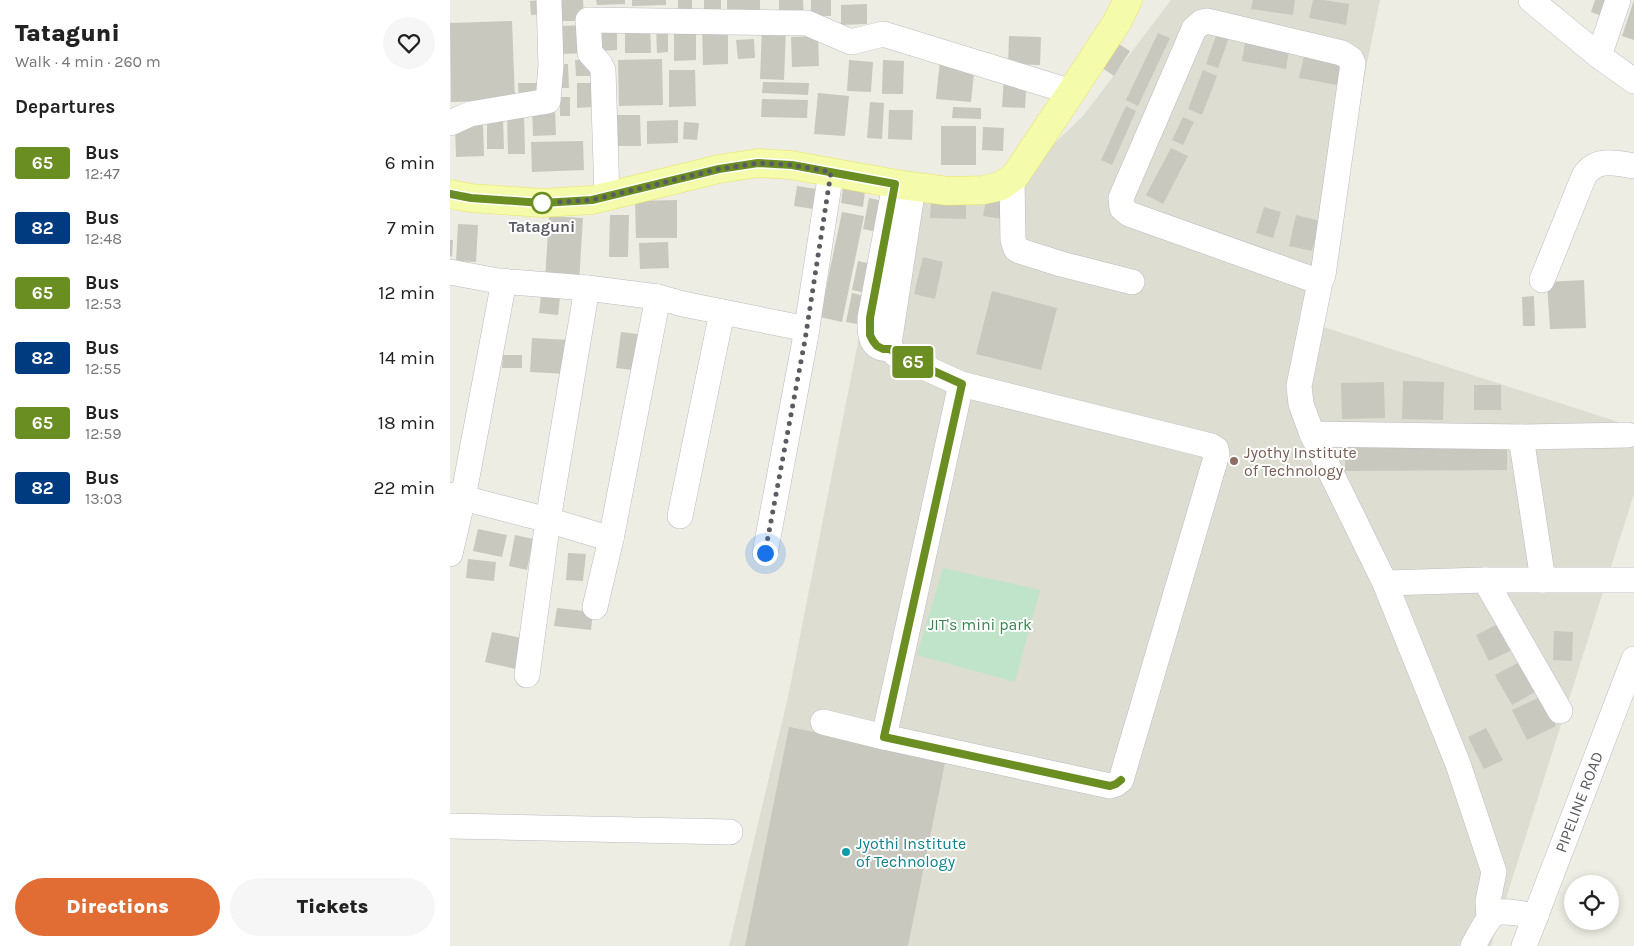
<!DOCTYPE html>
<meta charset="utf-8">
<style>
:root{--surface:#fff;--page:#f6f6f6;--text:#222;--muted:#767676;--accent:#e16d35}
body{margin:0;font-family:Karla,sans-serif;background:var(--page);color:var(--text);height:100vh;display:flex;flex-direction:column;font-size:19px;white-space:nowrap}
*{box-sizing:border-box;margin:0}
p{font-size:16px;color:var(--muted)}
.icon{flex:none;width:28px;height:28px;fill:none;stroke:currentColor;stroke-width:2;stroke-linecap:round;stroke-linejoin:round}
.map{position:relative;flex:1;overflow:hidden}
.drawer{display:flex;flex-direction:column;background:var(--surface);width:450px}
.drawer>*{flex:none}
.badge{padding:0 10px;border-radius:4px;font-size:18px;line-height:32px}
.fabs{position:absolute;left:1114px;top:875px;display:grid;gap:10px}
.fabs a{display:grid;place-items:center;width:55px;height:55px;border-radius:50%;background:var(--surface);box-shadow:0 2px 8px #0003;font-size:25px}
.you{position:absolute;width:25px;height:25px;margin:-12px;border:4px solid #fff;border-radius:50%;background:#1a73e8;box-shadow:0 0 0 8px #1a73e833}
.map>.badge{position:absolute;translate:-50% -50%;box-shadow:0 0 0 2px #fff}
h2{padding:0 15px;font-size:19px;line-height:45px}
.round{display:grid;place-items:center;flex:none;width:52px;height:52px;border-radius:26px;background:var(--page)}
.summary{display:flex;align-items:center;justify-content:space-between;height:85px;padding:0 15px}
h1{font-size:24px;font-weight:800;line-height:38px}
.button{display:flex;gap:10px;margin-top:auto;padding:10px 15px}
.button a{flex:1;height:58px;border-radius:30px;background:var(--accent);color:#fff;font-size:20px;font-weight:800;line-height:58px;text-align:center}
.button a+a{background:var(--page);color:var(--text)}
ul{padding:0;list-style:none}
li{display:flex;align-items:center;gap:15px;height:65px;padding:0 15px}
li div{flex:1}
li b{display:block;font-size:19px}
li em{font-style:normal}
li .badge{min-width:55px;font-weight:700;text-align:center}
main{display:flex;flex:1;min-height:0}
.map>svg:first-child{display:block}
.education{fill:#ddddd1}
.green{fill:#c0e4c9}
.building{fill:#c8c8bf}
.lines{fill:none;stroke-linecap:round;stroke-linejoin:round}
.minor-casing{stroke:#babbc1;stroke-width:26}
.major-casing{stroke:#ebe65e;stroke-width:29}
.minor{stroke:#fff;stroke-width:25}
.major{stroke:#f4fbaa;stroke-width:28}
.line-casing{stroke:#fff;stroke-width:11}
.line{stroke:#6b8e23;stroke-width:8}
.walk{stroke:#5b5c63;stroke-width:5;stroke-dasharray:0 9}
.stop-dot{fill:#fff;stroke:#6b8e23;stroke-width:2.5}
.education-dot{fill:#8d6e63;stroke:#fff;stroke-width:2}
.culture-dot{fill:#0f9aa8;stroke:#fff;stroke-width:2}
.labels{text-anchor:middle;dominant-baseline:central;stroke-width:4;stroke-linejoin:round;paint-order:stroke}
.stop-label{font-size:16px;font-weight:bold;fill:#5b5c63;stroke:#fff}
.education-label{font-size:16px;fill:#785e54;stroke:#fff;text-anchor:start}
.park-label{font-size:16px;fill:#39844f;stroke:#fff}
.street-label{font-size:16px;fill:#5b5c63;stroke:#fff}
.culture-label{font-size:16px;fill:#0d838f;stroke:#fff;text-anchor:start}
</style>
<main>
<section class="drawer">
<div class="summary"><div><h1>Tataguni</h1><p>Walk · 4 min · 260 m</p></div><a class="round"><svg class="icon" aria-label="heart" viewBox="0 0 24 24"><path d="M12 20l-8-8c-3-5 5-10 8-4 3-6 11-1 8 4z"/></svg></a></div>
<h2>Departures</h2>
<ul>
<li><span class="badge" style="background:#6b8e23;color:#fff">65</span><div><b>Bus</b><p>12:47</p></div><em>6 min</em></li>
<li><span class="badge" style="background:#003b80;color:#fff">82</span><div><b>Bus</b><p>12:48</p></div><em>7 min</em></li>
<li><span class="badge" style="background:#6b8e23;color:#fff">65</span><div><b>Bus</b><p>12:53</p></div><em>12 min</em></li>
<li><span class="badge" style="background:#003b80;color:#fff">82</span><div><b>Bus</b><p>12:55</p></div><em>14 min</em></li>
<li><span class="badge" style="background:#6b8e23;color:#fff">65</span><div><b>Bus</b><p>12:59</p></div><em>18 min</em></li>
<li><span class="badge" style="background:#003b80;color:#fff">82</span><div><b>Bus</b><p>13:03</p></div><em>22 min</em></li>
</ul>
<div class="button"><a>Directions</a><a>Tickets</a></div>
</section>
<div class="map">
<svg width="1184" height="946" viewBox="0 0 1184 946">
<rect width="100%" height="100%" fill="#edede3"/>
<polygon class="education" points="721,0 930,0 864,324 1184,427 1184,494 1041,946 279,946 338,697 406,352 440,189 553,193 633,116"/>
<polygon class="green" points="493,568 590,590 565,682 467,655"/>
<g class="building">
<polygon points="92,0 93,14 81,15 80,1"/>
<polygon points="107,0 133,0 134,21 107,21"/>
<polygon points="146,0 175,0 175,4 147,5"/>
<polygon points="182,0 216,0 216,5 182,6"/>
<rect x="228" y="0" width="14" height="15"/>
<polygon points="254,0 271,0 271,16 254,17"/>
<polygon points="277,0 310,0 310,14 277,15"/>
<polygon points="329,0 353,0 354,18 329,18"/>
<rect x="361" y="0" width="20" height="16"/>
<polygon points="803,0 845,0 843,15 801,9"/>
<polygon points="863,0 873,0 899,4 896,25 859,18"/>
<polygon points="1145,0 1160,0 1155,17 1141,12"/>
<polygon points="1184,0 1184,40 1172,36"/>
<polygon points="417,4 417,24 391,25 391,5"/>
<polygon points="62,21 65,100 1,102 0,23"/>
<polygon points="175,22 200,22 201,53 175,53"/>
<polygon points="151,24 167,24 167,50 151,51"/>
<polygon points="138,25 138,53 110,54 110,26"/>
<polygon points="206,25 218,25 218,52 207,53"/>
<polygon points="252,26 278,26 278,64 253,65"/>
<polygon points="312,27 336,28 334,80 310,79"/>
<polygon points="768,30 780,35 768,68 756,64"/>
<polygon points="246,32 246,60 224,61 224,33"/>
<polygon points="708,33 720,38 688,106 676,100"/>
<polygon points="368,36 369,66 342,67 341,37"/>
<polygon points="559,36 591,37 590,65 558,64"/>
<polygon points="304,39 305,58 288,59 286,40"/>
<polygon points="664,41 680,51 664,76 648,65"/>
<polygon points="795,43 839,51 836,69 792,61"/>
<polygon points="854,56 892,64 887,85 849,78"/>
<polygon points="141,59 142,76 126,76 125,60"/>
<polygon points="212,59 213,105 169,106 168,60"/>
<polygon points="399,60 423,62 421,92 397,91"/>
<polygon points="433,60 454,61 453,94 432,94"/>
<polygon points="490,60 525,63 521,102 486,99"/>
<polygon points="105,64 118,64 119,88 105,88"/>
<polygon points="219,70 245,70 246,106 219,107"/>
<polygon points="753,70 767,76 752,115 738,109"/>
<polygon points="554,77 577,79 575,108 552,107"/>
<polygon points="313,82 359,83 358,95 312,93"/>
<polygon points="68,83 93,83 94,98 69,99"/>
<polygon points="127,83 142,83 143,107 127,108"/>
<polygon points="368,93 399,96 395,136 364,134"/>
<rect x="110" y="97" width="10" height="19"/>
<polygon points="312,99 358,100 357,118 311,117"/>
<polygon points="420,102 434,103 432,139 417,138"/>
<polygon points="676,106 686,111 662,165 651,160"/>
<polygon points="105,107 106,135 83,136 82,108"/>
<polygon points="503,107 531,108 531,119 502,118"/>
<polygon points="439,110 463,110 462,140 438,139"/>
<polygon points="57,114 74,114 75,154 58,154"/>
<polygon points="166,115 190,115 191,146 167,146"/>
<polygon points="733,117 744,122 733,145 722,140"/>
<polygon points="37,118 53,118 54,149 37,149"/>
<polygon points="228,120 228,143 197,144 197,121"/>
<polygon points="234,122 249,123 247,140 233,139"/>
<polygon points="33,123 34,156 6,157 5,124"/>
<rect x="491" y="126" width="35" height="39"/>
<polygon points="533,127 554,128 553,151 532,150"/>
<polygon points="133,141 134,170 82,172 81,142"/>
<polygon points="721,148 738,156 713,204 696,195"/>
<polygon points="347,186 373,190 370,210 344,206"/>
<polygon points="393,188 415,191 413,207 391,203"/>
<polygon points="419,198 438,202 431,233 413,229"/>
<polygon points="227,200 227,238 186,238 185,201"/>
<polygon points="536,200 560,203 558,220 533,216"/>
<polygon points="481,203 516,205 516,219 480,218"/>
<polygon points="814,207 831,212 823,238 806,233"/>
<polygon points="392,212 414,216 392,322 370,317"/>
<polygon points="160,215 179,215 178,257 159,257"/>
<polygon points="846,215 870,221 862,251 839,246"/>
<polygon points="99,216 133,218 129,282 95,280"/>
<polygon points="8,224 28,225 26,262 6,261"/>
<polygon points="0,240 3,240 2,257 0,256"/>
<polygon points="218,242 219,268 190,269 189,243"/>
<polygon points="473,257 493,262 485,299 464,294"/>
<polygon points="408,261 422,264 417,293 402,290"/>
<polygon points="1134,280 1136,328 1100,329 1097,282"/>
<polygon points="92,287 111,289 108,315 89,313"/>
<polygon points="542,291 607,308 591,370 526,354"/>
<polygon points="402,293 419,297 413,325 396,322"/>
<polygon points="1084,296 1085,326 1073,326 1072,297"/>
<polygon points="171,332 195,335 191,371 166,368"/>
<polygon points="82,338 120,340 118,374 80,372"/>
<polygon points="53,355 72,355 72,368 52,368"/>
<polygon points="953,381 994,382 993,420 952,419"/>
<polygon points="934,382 935,418 892,419 891,383"/>
<rect x="1024" y="385" width="27" height="25"/>
<polygon points="1057,442 1057,470 895,471 895,443"/>
<polygon points="28,529 57,535 52,557 23,551"/>
<polygon points="65,535 83,539 77,570 59,566"/>
<polygon points="118,553 136,554 133,581 116,580"/>
<polygon points="18,559 46,562 44,581 16,578"/>
<polygon points="107,608 143,612 141,630 104,626"/>
<polygon points="1048,624 1062,650 1039,661 1026,635"/>
<polygon points="1104,631 1123,632 1122,661 1103,660"/>
<polygon points="42,632 77,639 70,670 35,662"/>
<polygon points="1073,660 1089,690 1062,705 1045,675"/>
<polygon points="1092,696 1106,726 1077,740 1062,710"/>
<polygon points="339,727 496,758 458,946 295,946"/>
<polygon points="1036,728 1053,760 1034,769 1018,737"/>
</g>
<g class="lines">
<defs>
<g id="minor">
<polyline points="1081,0 1149,56 1184,81"/>
<polyline points="1149,56 1168,0"/>
<polyline points="0,123 20,114 98,101 101,65 99,0"/>
<polyline points="562,178 563,240 566,249 570,251 611,264 682,282"/>
<polyline points="157,197 153,70 150,64 140,53 138,20 357,23 401,42 433,34 622,92"/>
<polyline points="0,272 48,281 137,288 208,297 233,304 357,329"/>
<path d="M1092,280L1134,176C1146,157 1165,163 1184,166"/>
<polyline points="870,282 679,214 672,208 671,198 744,29 752,22 757,21 892,53 901,59 903,63 873,275 870,282 849,386 851,404 862,434 935,583 1008,764 1044,872 1038,901 1039,918"/>
<path d="M441,349C419,349 420,335 420,318L445,184"/>
<polyline points="862,434 1071,437 1178,435"/>
<polyline points="1071,437 1093,580"/>
<polyline points="0,495 13,498 54,281"/>
<polyline points="230,516 272,312"/>
<polyline points="315,553 355,340 381,172"/>
<polyline points="0,554 13,498 98,520 161,539"/>
<polyline points="1035,580 1110,711"/>
<polyline points="935,583 1035,580 1184,580"/>
<polyline points="145,607 161,539 208,297"/>
<polyline points="77,675 98,520 137,288"/>
<polyline points="373,722 434,737 660,786 666,784 671,780 767,454 766,449 761,446 511,384 445,354 441,349 439,344 463,187"/>
<polyline points="434,737 511,384"/>
<polyline points="0,826 280,832"/>
<path d="M1023,946C1045,906 1041,909 1086,916"/>
<polyline points="1074,946 1184,659"/>
</g>
<polyline id="major" points="0,194 21,198 92,203 142,200 269,169 308,163 341,165 452,185 498,191 534,190 551,186 565,176 618,97 667,22 678,0"/>
</defs>
<use href="#minor" class="minor-casing"/>
<use href="#major" class="major-casing"/>
<use href="#minor" class="minor"/>
<use href="#major" class="major"/>
</g>
<g class="lines">
<defs>
<polyline id="line" points="0,194 21,198 92,203 142,200 269,169 308,163 342,165 445,184 420,318 420,335 423,341 427,346 433,349 440,349 446,354 512,384 434,737 660,786 666,784 671,780"/>
</defs>
<use href="#line" class="line-casing"/>
<use href="#line" class="line"/>
<polyline class="walk" points="92,203 142,200 269,169 308,163 342,165 381,172 355,340 315,553"/>
</g>
<circle class="stop-dot" cx="92" cy="203" r="10"/>
<circle class="education-dot" cx="784" cy="461" r="5"/>
<circle class="culture-dot" cx="396" cy="852" r="5"/>
<g class="labels">
<g class="stop-label">
<text x="92" y="226">Tataguni</text>
</g>
<g class="education-label">
<text x="794" y="452">Jyothy Institute<tspan x="794" dy="18">of Technology</tspan></text>
</g>
<g class="park-label">
<text x="530" y="624">JIT's mini park</text>
</g>
<g class="street-label">
<text transform="translate(1129 802) rotate(-69)">PIPELINE ROAD</text>
</g>
<g class="culture-label">
<text x="406" y="843">Jyothi Institute<tspan x="406" dy="18">of Technology</tspan></text>
</g>
</g>
</svg>
<div class="fabs">
<a><svg class="icon" aria-label="locate" viewBox="0 0 24 24"><circle cx="12" cy="12" r="6"/><path d="M12 2v4M12 18v4M2 12h4M18 12h4"/></svg></a>
</div>
<div class="you" style="left:315px;top:553px"></div>
<b class="badge" style="left:463px;top:362px;background:#6b8e23;color:#fff">65</b>
</div>
</main>
